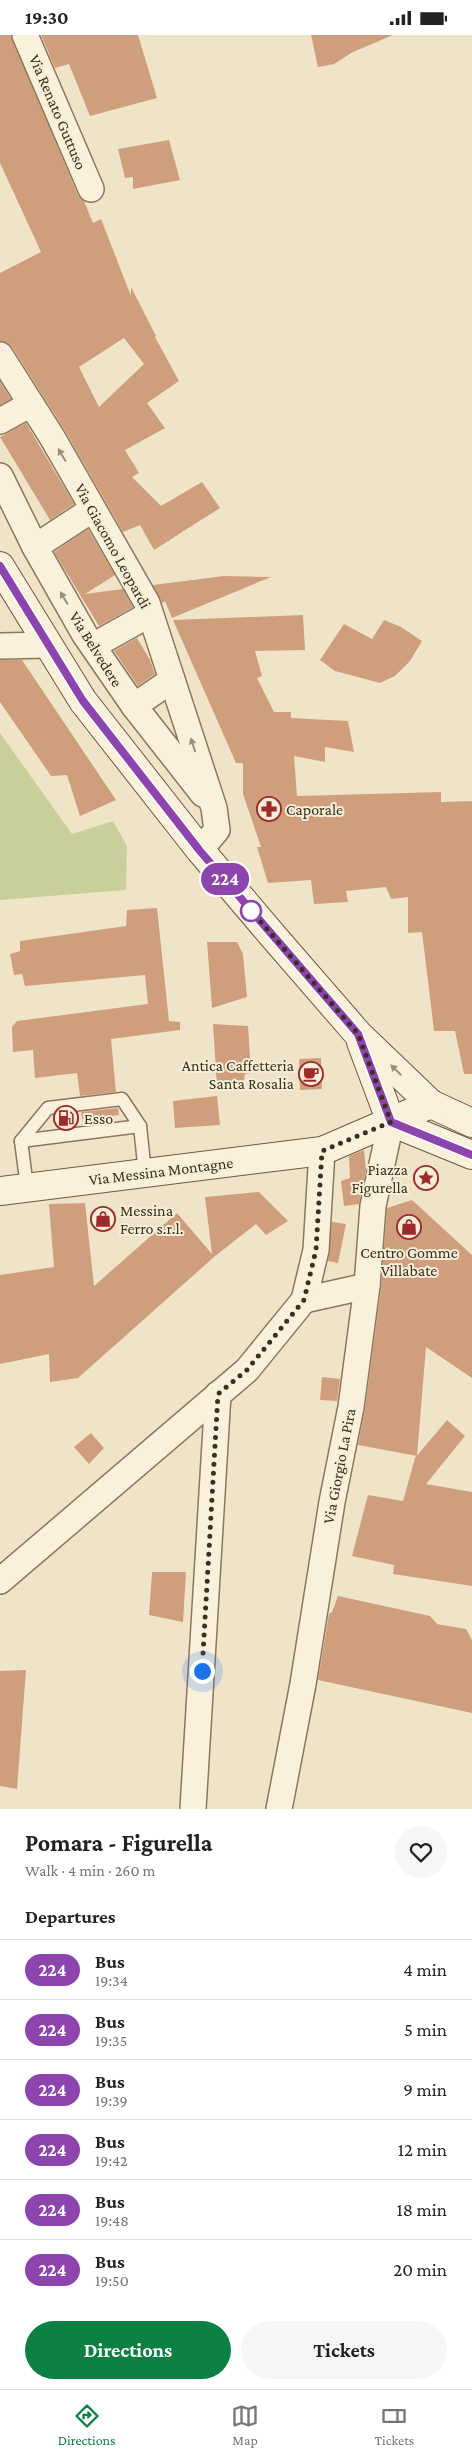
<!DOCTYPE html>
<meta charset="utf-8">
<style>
:root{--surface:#fff;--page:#f6f6f6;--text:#222;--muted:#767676;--line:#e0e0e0;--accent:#0b8043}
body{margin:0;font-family:"Crimson Pro",serif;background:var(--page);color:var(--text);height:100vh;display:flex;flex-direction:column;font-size:19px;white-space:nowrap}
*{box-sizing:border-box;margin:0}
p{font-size:16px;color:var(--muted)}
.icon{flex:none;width:28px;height:28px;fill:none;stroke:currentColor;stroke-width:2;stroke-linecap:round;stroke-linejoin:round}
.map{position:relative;height:1774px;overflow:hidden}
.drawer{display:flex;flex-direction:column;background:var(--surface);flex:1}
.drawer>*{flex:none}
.badge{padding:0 10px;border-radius:16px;font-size:18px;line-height:32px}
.you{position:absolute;width:25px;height:25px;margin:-12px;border:4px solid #fff;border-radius:50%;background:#1a73e8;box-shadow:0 0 0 8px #1a73e833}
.map>.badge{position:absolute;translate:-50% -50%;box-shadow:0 0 0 2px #fff}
h2{padding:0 25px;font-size:19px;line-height:45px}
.round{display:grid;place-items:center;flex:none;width:52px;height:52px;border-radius:26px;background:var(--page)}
.headline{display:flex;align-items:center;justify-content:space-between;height:85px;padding:0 25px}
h1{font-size:24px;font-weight:700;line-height:38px}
.cta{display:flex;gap:10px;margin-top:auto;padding:10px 25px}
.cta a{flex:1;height:58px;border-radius:30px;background:var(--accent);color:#fff;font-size:20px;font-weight:700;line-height:58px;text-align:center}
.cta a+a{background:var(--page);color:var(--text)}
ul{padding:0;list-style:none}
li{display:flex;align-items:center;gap:15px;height:60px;padding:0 25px;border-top:1px solid var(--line)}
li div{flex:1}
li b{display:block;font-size:19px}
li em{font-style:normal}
li .badge{min-width:55px;font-weight:700;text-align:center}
.status{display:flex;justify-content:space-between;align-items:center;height:35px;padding:0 25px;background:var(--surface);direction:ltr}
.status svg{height:14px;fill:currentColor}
.menu{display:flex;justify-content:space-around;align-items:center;height:70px;border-top:1px solid var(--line);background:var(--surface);font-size:14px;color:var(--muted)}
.menu a{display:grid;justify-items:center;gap:2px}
.menu .on{color:var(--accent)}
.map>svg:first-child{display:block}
.green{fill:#c9cf9b}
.building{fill:#cf9f7d;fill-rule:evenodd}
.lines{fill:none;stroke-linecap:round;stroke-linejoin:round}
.lane-casing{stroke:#8d765c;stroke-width:15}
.street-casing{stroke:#8d765c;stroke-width:28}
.secondary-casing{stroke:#6f573f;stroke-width:30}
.lane{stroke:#faf1dc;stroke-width:12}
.street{stroke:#faf1dc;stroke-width:25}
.secondary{stroke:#faf1dc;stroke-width:28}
.oneway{fill:#9c907e}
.line-casing{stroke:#fff;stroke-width:11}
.line{stroke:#8e44ad;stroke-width:8}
.walk{stroke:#3d2e20;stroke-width:5;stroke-dasharray:0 9}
.stop-dot{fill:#fff;stroke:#8e44ad;stroke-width:2.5}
.labels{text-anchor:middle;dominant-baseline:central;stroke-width:4;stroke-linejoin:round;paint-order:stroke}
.street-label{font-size:16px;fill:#3d2e20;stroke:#f7eed8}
.poi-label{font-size:16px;fill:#3d2e20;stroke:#f7eed8;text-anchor:start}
</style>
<div class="status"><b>19:30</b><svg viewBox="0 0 49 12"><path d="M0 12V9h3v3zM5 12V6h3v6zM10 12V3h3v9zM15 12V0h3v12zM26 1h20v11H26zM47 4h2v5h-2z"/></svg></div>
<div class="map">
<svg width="472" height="1774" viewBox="0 0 472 1774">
<rect width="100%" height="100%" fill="#f0e4c8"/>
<polygon class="green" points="0,698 72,799 113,786 127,811 126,855 0,865"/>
<g class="building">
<path d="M0,0H11L78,160L84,166L93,188L101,184L131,261V252L156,301L155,302L179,346L147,368L165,393L125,415L139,438L132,442L161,471L202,447L220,473L154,515L140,490L123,497L64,394L12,312L7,308L0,306V238L41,217L0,128ZM124,303L144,329L99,372L79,332Z"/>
<polygon points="41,0 138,0 157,63 90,81 69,29 55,33"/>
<polygon points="311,0 393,0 353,17 334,29 318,32"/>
<polygon points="169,105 180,145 133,154 133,142 125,143 118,114"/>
<polygon points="0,347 11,364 0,370"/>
<polygon points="26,388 74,469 50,485 0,402"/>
<polygon points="88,494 115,540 85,559 123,554 133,572 99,591 54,517"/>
<polygon points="224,541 271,542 172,583 165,566 162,568 153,550"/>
<polygon points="303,580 305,615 255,616 262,641 257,643 274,677 291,677 291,683 348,686 354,717 325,712 325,727 294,721 297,761 441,757 441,767 472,766 472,1039 464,1039 455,996 434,996 422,897 408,898 408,862 391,864 386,852 346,856 348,867 314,869 311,845 268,848 257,812 261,812 243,759 243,728 236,728 173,585"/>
<polygon points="384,585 401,592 422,606 410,626 395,641 380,648 335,636 320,625 344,589 372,604"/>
<polygon points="137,603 150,625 155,639 138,651 114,616"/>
<polygon points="0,625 22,625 116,765 80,781 67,740 51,741 0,667"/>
<polygon points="157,873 169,986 180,987 180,995 111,1004 116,1057 80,1061 77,1038 35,1043 33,1015 13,1017 12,992 17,986 148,969 145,940 25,951 22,939 14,940 10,919 20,916 20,906 126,891 127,875"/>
<polygon points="207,907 237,907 243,919 247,962 212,973"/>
<polygon points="213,989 248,991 251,1038 245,1039 243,1051 217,1053"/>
<polygon points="321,1023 322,1054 300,1055 299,1024"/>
<polygon points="217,1061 220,1090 175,1093 173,1066"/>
<polygon points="118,1073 119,1080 82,1084 81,1077"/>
<polygon points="364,1115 366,1135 359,1169 344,1171 341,1146 350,1143 349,1121"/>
<polygon points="259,1157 288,1186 266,1200 256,1189 214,1222 78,1343 50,1347 49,1319 0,1329 0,1240 54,1232 49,1169 85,1168 94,1251 177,1178 212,1219 205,1162"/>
<polygon points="412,1165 472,1220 472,1343 426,1312 417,1421 358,1410 365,1374 381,1253 387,1173"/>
<polygon points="332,1187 346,1189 338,1228 328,1226"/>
<polygon points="322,1342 340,1344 337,1366 320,1365"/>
<polygon points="447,1385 465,1401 426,1449 472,1457 472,1551 393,1539 394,1530 352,1521 368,1460 403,1466 415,1423"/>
<polygon points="91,1398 104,1413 89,1429 74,1412"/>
<polygon points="152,1537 186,1537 183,1587 149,1580"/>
<polygon points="338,1561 430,1581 437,1589 466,1594 472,1605 472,1678 318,1645 329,1579 332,1577"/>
<polygon points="26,1635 17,1754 0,1751 0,1636"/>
</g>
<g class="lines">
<defs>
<g id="lane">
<polyline points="21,1106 140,1091"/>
<polyline points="27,1152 21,1106 48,1073 122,1064 140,1091 145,1138"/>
</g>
<g id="street">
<polyline points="25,0 91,154"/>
<polyline points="0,320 52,402 147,568 214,773 217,795 200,815"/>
<polyline points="0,386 31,369"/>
<polyline points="0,441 35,512 85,600 134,671 203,759"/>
<polyline points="35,512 93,474"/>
<polyline points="0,611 49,610"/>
<polyline points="93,611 150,579"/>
<polyline points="134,671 172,645"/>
<polyline points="304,1265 367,1251"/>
<polyline points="0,1546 247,1335 304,1265 316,1215 322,1116"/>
<polyline points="193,1774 218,1359"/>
<polyline points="279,1774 303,1649 332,1467 351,1372 367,1251 373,1171 391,1087"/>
</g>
<g id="secondary">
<polyline points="0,531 83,666 200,815 273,901 358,999 431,1069 472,1088"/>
<polyline points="361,1007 391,1087 472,1120"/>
<polyline points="0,1156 322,1116 431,1069"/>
</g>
</defs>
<use href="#lane" class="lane-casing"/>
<use href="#street" class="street-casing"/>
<use href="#secondary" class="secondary-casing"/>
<use href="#lane" class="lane"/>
<use href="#street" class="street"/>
<use href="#secondary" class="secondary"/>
</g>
<defs><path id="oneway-solid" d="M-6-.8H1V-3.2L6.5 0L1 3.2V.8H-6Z" transform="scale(1.25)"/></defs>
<g class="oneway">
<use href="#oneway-solid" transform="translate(62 420) rotate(-121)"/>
<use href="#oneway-solid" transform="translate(64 563) rotate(-120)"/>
<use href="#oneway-solid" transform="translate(193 710) rotate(-108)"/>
<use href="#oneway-solid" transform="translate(396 1035) rotate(-136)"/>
</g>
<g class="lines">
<defs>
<polyline id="line" points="0,531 83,666 200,816 358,999 391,1087 472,1120"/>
</defs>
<use href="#line" class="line-casing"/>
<use href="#line" class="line"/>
<polyline class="walk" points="202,1636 218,1359 247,1335 304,1265 316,1215 322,1116 391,1087 358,999 248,872 251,876"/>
</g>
<defs>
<symbol id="pharmacy-ring" viewBox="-11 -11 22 22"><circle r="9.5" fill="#f7eed8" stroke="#9e2a2b" stroke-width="1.5"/><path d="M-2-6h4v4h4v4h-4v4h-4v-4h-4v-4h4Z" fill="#9e2a2b"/></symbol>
<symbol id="cafe-ring" viewBox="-11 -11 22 22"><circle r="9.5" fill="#f7eed8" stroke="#9e2a2b" stroke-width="1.5"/><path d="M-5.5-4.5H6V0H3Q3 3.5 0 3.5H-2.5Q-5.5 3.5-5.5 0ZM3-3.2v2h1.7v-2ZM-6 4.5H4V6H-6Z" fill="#9e2a2b"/></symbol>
<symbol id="fuel-ring" viewBox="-11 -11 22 22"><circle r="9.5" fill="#f7eed8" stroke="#9e2a2b" stroke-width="1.5"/><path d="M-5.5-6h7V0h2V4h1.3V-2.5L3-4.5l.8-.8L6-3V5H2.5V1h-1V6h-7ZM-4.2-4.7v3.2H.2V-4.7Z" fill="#9e2a2b"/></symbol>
<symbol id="sight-ring" viewBox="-11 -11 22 22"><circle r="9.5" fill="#f7eed8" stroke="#9e2a2b" stroke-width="1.5"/><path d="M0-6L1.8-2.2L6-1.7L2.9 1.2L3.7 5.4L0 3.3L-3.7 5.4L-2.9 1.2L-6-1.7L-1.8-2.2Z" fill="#9e2a2b"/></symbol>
<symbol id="shop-ring" viewBox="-11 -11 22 22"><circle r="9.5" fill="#f7eed8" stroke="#9e2a2b" stroke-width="1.5"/><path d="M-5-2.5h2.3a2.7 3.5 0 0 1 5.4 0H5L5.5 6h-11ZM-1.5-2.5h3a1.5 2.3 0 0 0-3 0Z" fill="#9e2a2b"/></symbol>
</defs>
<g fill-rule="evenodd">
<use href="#pharmacy-ring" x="255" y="760" width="28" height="28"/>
<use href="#cafe-ring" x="297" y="1025" width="28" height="28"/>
<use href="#fuel-ring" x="52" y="1069" width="28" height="28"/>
<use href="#sight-ring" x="412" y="1129" width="28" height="28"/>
<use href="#shop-ring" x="89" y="1170" width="28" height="28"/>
<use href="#shop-ring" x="395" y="1178" width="28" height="28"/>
</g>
<circle class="stop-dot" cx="251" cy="876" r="10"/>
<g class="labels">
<g class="street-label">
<text transform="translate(58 77) rotate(67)">Via Renato Guttuso</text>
<text transform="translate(113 511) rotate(61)">Via Giacomo Leopardi</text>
<text transform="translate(96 614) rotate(58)">Via Belvedere</text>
<text transform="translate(161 1136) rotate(-7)">Via Messina Montagne</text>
<text transform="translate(339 1431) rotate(-79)">Via Giorgio La Pira</text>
</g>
<g class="poi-label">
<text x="286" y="774">Caporale</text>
<text x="294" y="1030" text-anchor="end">Antica Caffetteria<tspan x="294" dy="18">Santa Rosalia</tspan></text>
<text x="84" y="1083">Esso</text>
<text x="408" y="1134" text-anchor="end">Piazza<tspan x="408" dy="18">Figurella</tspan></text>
<text x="120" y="1175">Messina<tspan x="120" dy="18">Ferro s.r.l.</tspan></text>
<text x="409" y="1217" text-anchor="middle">Centro Gomme<tspan x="409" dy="18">Villabate</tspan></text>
</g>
</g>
</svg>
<div class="you" style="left:202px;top:1636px"></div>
<b class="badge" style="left:225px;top:844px;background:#8e44ad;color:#fff">224</b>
</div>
<section class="drawer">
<div class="headline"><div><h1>Pomara - Figurella</h1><p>Walk · 4 min · 260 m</p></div><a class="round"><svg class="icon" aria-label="heart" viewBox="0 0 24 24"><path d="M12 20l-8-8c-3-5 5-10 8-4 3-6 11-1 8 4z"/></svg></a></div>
<h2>Departures</h2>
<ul>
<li><span class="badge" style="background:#8e44ad;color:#fff">224</span><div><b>Bus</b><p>19:34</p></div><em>4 min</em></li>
<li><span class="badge" style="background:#8e44ad;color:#fff">224</span><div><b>Bus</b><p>19:35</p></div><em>5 min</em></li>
<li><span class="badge" style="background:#8e44ad;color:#fff">224</span><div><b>Bus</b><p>19:39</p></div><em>9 min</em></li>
<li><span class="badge" style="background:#8e44ad;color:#fff">224</span><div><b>Bus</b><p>19:42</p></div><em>12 min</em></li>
<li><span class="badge" style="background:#8e44ad;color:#fff">224</span><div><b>Bus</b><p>19:48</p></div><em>18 min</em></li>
<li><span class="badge" style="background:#8e44ad;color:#fff">224</span><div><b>Bus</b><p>19:50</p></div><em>20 min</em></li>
</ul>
<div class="cta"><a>Directions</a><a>Tickets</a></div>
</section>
<nav class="menu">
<a class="on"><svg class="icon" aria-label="directions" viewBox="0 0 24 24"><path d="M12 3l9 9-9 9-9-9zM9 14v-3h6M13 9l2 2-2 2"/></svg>Directions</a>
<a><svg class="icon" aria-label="map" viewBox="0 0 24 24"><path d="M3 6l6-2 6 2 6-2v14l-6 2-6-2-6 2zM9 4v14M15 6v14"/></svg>Map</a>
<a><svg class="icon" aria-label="tickets" viewBox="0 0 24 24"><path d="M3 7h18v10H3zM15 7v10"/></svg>Tickets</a>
</nav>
